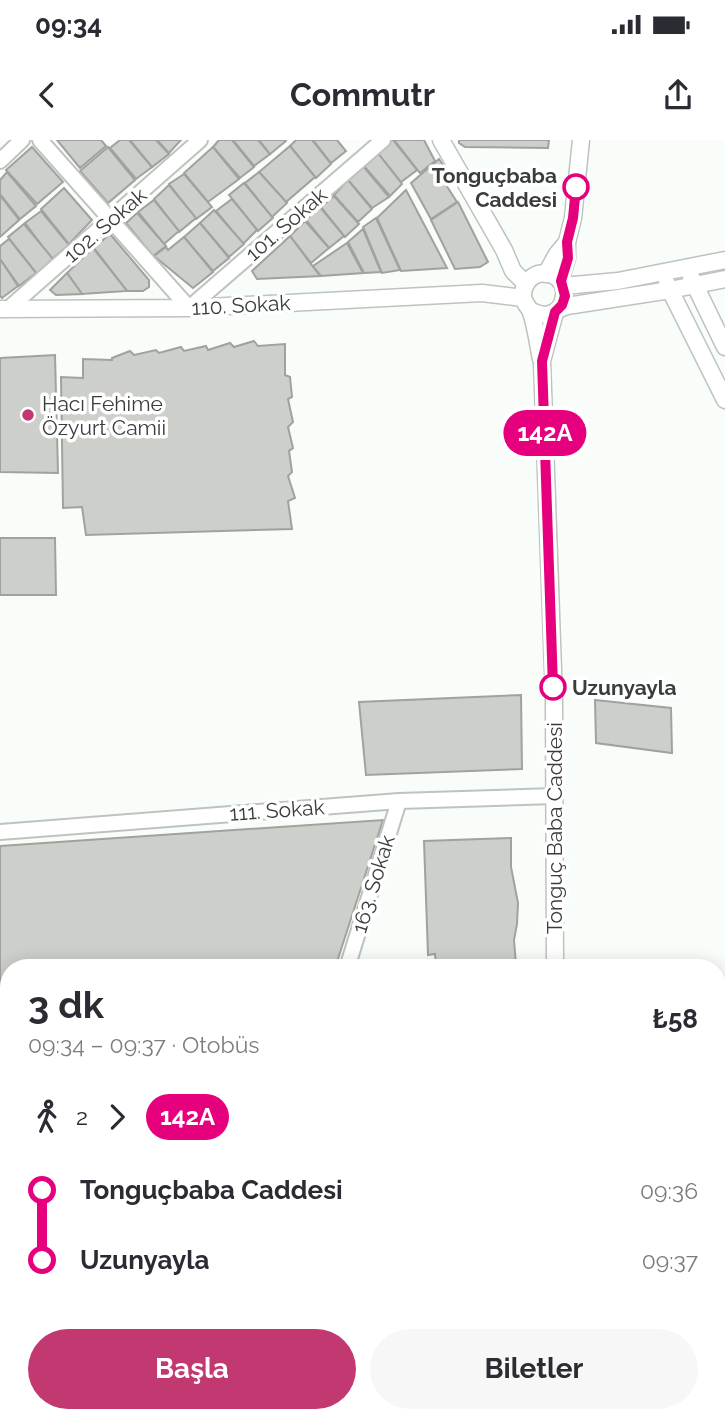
<!DOCTYPE html>
<html lang="tr">
<meta charset="utf-8">
<style>
:root{--surface:#fff;--page:#f7f7f7;--text:#2b2b33;--muted:#7c7c81;--accent:#c23870}
body{margin:0;font-family:Raleway,sans-serif;background:var(--page);color:var(--text);height:100vh;display:flex;flex-direction:column;font-size:26px;white-space:nowrap}
*{box-sizing:border-box;margin:0}
p{font-size:23px;color:var(--muted)}
.icon{flex:none;width:38px;height:38px;fill:none;stroke:currentColor;stroke-width:2;stroke-linecap:round;stroke-linejoin:round}
.map{position:relative;flex:1;overflow:hidden}
.details{position:absolute;left:0px;top:819px;width:726px;height:464px;display:flex;flex-direction:column;background:var(--surface);border-radius:28px 28px 0 0;box-shadow:0 4px 18px #0003}
.details>*{flex:none}
.badge{padding:0 14px;border-radius:23px;font-size:24px;line-height:46px}
.map>.badge{position:absolute;translate:-50% -50%;box-shadow:0 0 0 4px #fff}
.legs{display:flex;align-items:center;gap:10px;height:77px;padding:0 28px;font-size:23px}
.legs p{margin-inline-start:auto}
.head{display:flex;align-items:center;justify-content:space-between;height:119px;padding:0 28px}
h1{font-size:38px;font-weight:700;line-height:52px}
.button{display:flex;gap:14px;margin-top:auto;padding:14px 28px}
.button a{flex:1;height:80px;border-radius:42px;background:var(--accent);color:#fff;font-size:28px;font-weight:700;line-height:80px;text-align:center}
.button a+a{background:var(--page);color:var(--text)}
ul{padding:0 28px;list-style:none}
li{display:flex;align-items:center;gap:24px;height:70px;font-size:26px}
li i{display:grid;place-items:center;width:10px;height:100%;margin:0 9px;background:currentColor}
li i::after{content:'';width:18px;height:18px;margin:-9px;border:5px solid;border-radius:50%;background:var(--surface)}
li p{margin-inline-start:auto}
li:first-child i{background:linear-gradient(#0000 50%,currentColor 0)}
li:last-child i{background:linear-gradient(currentColor 50%,#0000 0)}
.status{display:flex;justify-content:space-between;align-items:center;height:49px;padding:0 35px;background:var(--surface);direction:ltr}
.status svg{height:19px;fill:currentColor}
header{display:flex;justify-content:space-between;align-items:center;height:91px;padding:0 28px;background:var(--surface);font-size:32px;font-weight:700}
.map>svg:first-child{display:block}
.building{fill:#cdcfcb;stroke:#a0a29d;stroke-width:2}
.lines{fill:none;stroke-linecap:round;stroke-linejoin:round}
.service-casing{stroke:#bec3c0;stroke-width:10}
.minor-casing{stroke:#bec3c0;stroke-width:18}
.tertiary-casing{stroke:#bec3c0;stroke-width:19}
.service{stroke:#fff;stroke-width:7}
.minor{stroke:#fff;stroke-width:14}
.tertiary{stroke:#fff;stroke-width:16}
.line-1-casing{stroke:#fff;stroke-width:16}
.line-1{stroke:#e6007e;stroke-width:10}
.stop-1-dot{fill:#fff;stroke:#e6007e;stroke-width:3.5}
.poi-dot{fill:#c23870;stroke:#fff;stroke-width:2.5}
.labels{text-anchor:middle;dominant-baseline:central;stroke-width:7;stroke-linejoin:round;paint-order:stroke}
.stop-label{font-size:21px;font-weight:bold;fill:#3b3d3c;stroke:#fff;text-anchor:end}
.street-label{font-size:21px;fill:#3b3d3c;stroke:#fff}
.poi-label{font-size:21px;fill:#3b3d3c;stroke:#fff;text-anchor:start}
</style>
<div class="status"><b>09:34</b><svg viewBox="0 0 49 12"><path d="M0 12V9h3v3zM5 12V6h3v6zM10 12V3h3v9zM15 12V0h3v12zM26 1h20v11H26zM47 4h2v5h-2z"/></svg></div>
<header><svg class="icon" aria-label="back" viewBox="0 0 24 24"><path d="M15 5l-7 7 7 7"/></svg>Commutr<svg class="icon" aria-label="share" viewBox="0 0 24 24"><path d="M12 15V3M7 8l5-5 5 5M5 13v7h14v-7"/></svg></header>
<div class="map">
<svg width="725" height="1282" viewBox="0 0 725 1282">
<rect width="100%" height="100%" fill="#f8fdfa"/>
<g class="building">
<polygon points="57,0 101,0 106,6 80,28"/>
<polygon points="120,0 129,0 152,27 136,39 110,8"/>
<polygon points="130,0 156,0 169,14 152,27"/>
<polygon points="157,0 181,0 169,13"/>
<polygon points="219,0 232,0 254,27 240,38 213,7"/>
<polygon points="233,0 258,0 270,14 254,26"/>
<polygon points="259,0 285,0 286,1 270,14"/>
<polygon points="296,0 312,0 331,24 316,38 290,6"/>
<polygon points="313,0 337,0 346,11 331,23"/>
<polygon points="390,0 393,0 417,30 401,42 377,12"/>
<polygon points="394,0 424,0 435,21 420,33"/>
<polygon points="459,0 549,0 548,8 465,7 459,3"/>
<polygon points="290,6 315,37 286,62 259,32"/>
<polygon points="32,7 63,42 37,64 6,30"/>
<polygon points="108,7 135,40 108,63 80,31"/>
<polygon points="213,7 239,39 208,62 184,33"/>
<polygon points="377,12 402,44 390,56 363,25"/>
<polygon points="439,19 454,41 446,45 457,62 431,79 411,43"/>
<polygon points="363,26 389,57 372,68 348,40"/>
<polygon points="7,32 36,66 20,79 0,54 0,40"/>
<polygon points="259,32 287,63 272,77 245,43"/>
<polygon points="184,34 212,67 196,79 169,44"/>
<polygon points="348,40 372,69 358,82 334,55"/>
<polygon points="244,43 273,78 258,91 229,55"/>
<polygon points="169,45 196,78 179,92 154,59"/>
<polygon points="64,48 92,80 69,104 41,69"/>
<polygon points="406,50 447,128 401,131 377,78"/>
<polygon points="0,55 19,80 0,97"/>
<polygon points="334,56 359,84 345,97 321,67"/>
<polygon points="232,59 257,90 243,104 216,71"/>
<polygon points="154,60 179,91 164,104 138,72"/>
<polygon points="458,62 488,122 480,127 455,129 431,80"/>
<polygon points="320,67 344,96 329,108 306,80"/>
<polygon points="214,70 244,104 229,117 200,83"/>
<polygon points="41,71 69,105 52,119 25,83"/>
<polygon points="137,73 166,106 153,116 126,83"/>
<polygon points="376,78 400,130 382,133 363,87"/>
<polygon points="305,81 329,108 311,123 290,96"/>
<polygon points="200,83 229,118 213,131 184,97"/>
<polygon points="24,84 53,119 37,134 8,97"/>
<polygon points="363,89 381,132 364,133 348,102"/>
<polygon points="110,94 149,140 149,147 143,151 127,151 94,108"/>
<polygon points="290,96 320,136 257,139 252,131"/>
<polygon points="184,97 213,132 193,148 154,116 166,107 168,110"/>
<polygon points="9,99 36,133 19,146 0,119 0,106"/>
<polygon points="347,103 363,133 321,136 313,126"/>
<polygon points="93,108 127,151 82,154 67,133"/>
<polygon points="0,119 18,146 2,158 0,156"/>
<polygon points="67,133 82,154 56,155 50,150"/>
<polygon points="254,201 258,206 285,204 285,235 290,237 292,257 288,259 293,282 288,287 293,308 289,311 292,332 288,336 295,358 288,361 292,389 86,395 82,367 63,368 61,237 83,238 83,219 112,220 112,218 130,211 134,215 156,210 159,213 181,207 184,211 206,206 208,210 230,203 234,207"/>
<polygon points="55,215 58,333 0,332 0,218"/>
<polygon points="0,398 55,398 56,455 0,455"/>
<polygon points="521,555 522,629 366,635 359,562"/>
<polygon points="595,560 671,568 672,613 596,603"/>
<polygon points="383,680 335,828 9,828 9,1025 0,1025 0,706"/>
<polygon points="511,698 511,727 518,763 517,784 514,800 516,825 436,826 435,814 428,815 424,701"/>
<polygon points="718,868 725,869 725,914 718,913"/>
<polygon points="9,1028 9,1274 202,1274 200,1282 0,1282 0,1029"/>
<polygon points="725,1086 725,1130 718,1131 718,1087"/>
<polygon points="305,1274 487,1274 488,1282 305,1282"/>
<polygon points="636,1274 680,1274 681,1278 644,1280 644,1276 637,1277"/>
</g>
<g class="lines">
<defs>
<polyline id="service" points="717,1274 717,1282"/>
<g id="minor">
<polyline points="40,0 189,168 383,0"/>
<polyline points="0,21 22,0"/>
<polyline points="8,169 200,0"/>
<polyline points="0,692 399,661 554,656"/>
<polyline points="347,828 399,661"/>
<polyline points="718,1160 725,1159"/>
<polyline points="213,1282 215,1274"/>
</g>
<g id="tertiary">
<polyline points="441,0 504,110 513,131 525,143"/>
<polyline points="546,134 557,114 567,102"/>
<polyline points="691,137 725,207"/>
<polyline points="560,141 567,118 567,102 573,78 581,0"/>
<polyline points="667,144 725,260"/>
<polyline points="563,146 618,141 725,120"/>
<polyline points="0,169 189,168 482,153 523,158"/>
<polyline points="559,169 567,166 670,150 725,139"/>
<path d="M530,170C541,176 549,177 559,169C565,160 567,147 559,139C553,134 545,132 538,134C529,137 523,146 523,155C523,162 527,165 530,170C535,181 538,205 541,219"/>
<polyline points="555,172 542,221 554,558 555,828"/>
<polyline points="565,1274 566,1282"/>
</g>
</defs>
<use href="#service" class="service-casing"/>
<use href="#minor" class="minor-casing"/>
<use href="#tertiary" class="tertiary-casing"/>
<use href="#service" class="service"/>
<use href="#minor" class="minor"/>
<use href="#tertiary" class="tertiary"/>
</g>
<g class="lines">
<defs>
<polyline id="line-1" points="553,547 542,221 555,172 562,165 565,156 561,141 568,118 567,102 573,78 576,47"/>
</defs>
<use href="#line-1" class="line-1-casing"/>
<use href="#line-1" class="line-1"/>
</g>
<g class="stop-1-dot">
<circle cx="576" cy="47" r="12"/>
<circle cx="553" cy="547" r="12"/>
</g>
<circle class="poi-dot" cx="28" cy="275" r="7"/>
<g class="labels">
<g class="stop-label">
<text x="557" y="35">Tonguçbaba<tspan x="557" dy="24">Caddesi</tspan></text>
<text x="572" y="547" text-anchor="start">Uzunyayla</text>
</g>
<g class="street-label">
<text transform="translate(286 84) rotate(-41)">101. Sokak</text>
<text transform="translate(105 85) rotate(-41)">102. Sokak</text>
<text transform="translate(241 165) rotate(-3)">110. Sokak</text>
<text transform="translate(277 670) rotate(-4)">111. Sokak</text>
<text transform="translate(554 688) rotate(-90)">Tonguç Baba Caddesi</text>
<text transform="translate(373 744) rotate(-73)">163. Sokak</text>
</g>
<g class="poi-label">
<text x="42" y="263">Hacı Fehime<tspan x="42" dy="24">Özyurt Camii</tspan></text>
</g>
</g>
</svg>
<b class="badge" style="left:545px;top:293px;background:#e6007e;color:#fff">142A</b>
<section class="details">
<div class="head"><div><h1>3 dk</h1><p>09:34 – 09:37 · Otobüs</p></div><b>₺58</b></div>
<div class="legs"><svg class="icon" aria-label="walk" viewBox="0 0 24 24"><circle cx="13" cy="4" r="2"/><path d="M13 8l-2 6 4 7M11 14l-3 7M7 12l3-4h3l4 4"/></svg>2<svg class="icon" aria-label="forward" viewBox="0 0 24 24"><path d="M9 5l7 7-7 7"/></svg><b class="badge" style="background:#e6007e;color:#fff">142A</b></div>
<ul>
<li><i style="color:#e6007e"></i><b>Tonguçbaba Caddesi</b><p>09:36</p></li>
<li><i style="color:#e6007e"></i><b>Uzunyayla</b><p>09:37</p></li>
</ul>
<div class="button"><a>Başla</a><a>Biletler</a></div>
</section>
</div>
